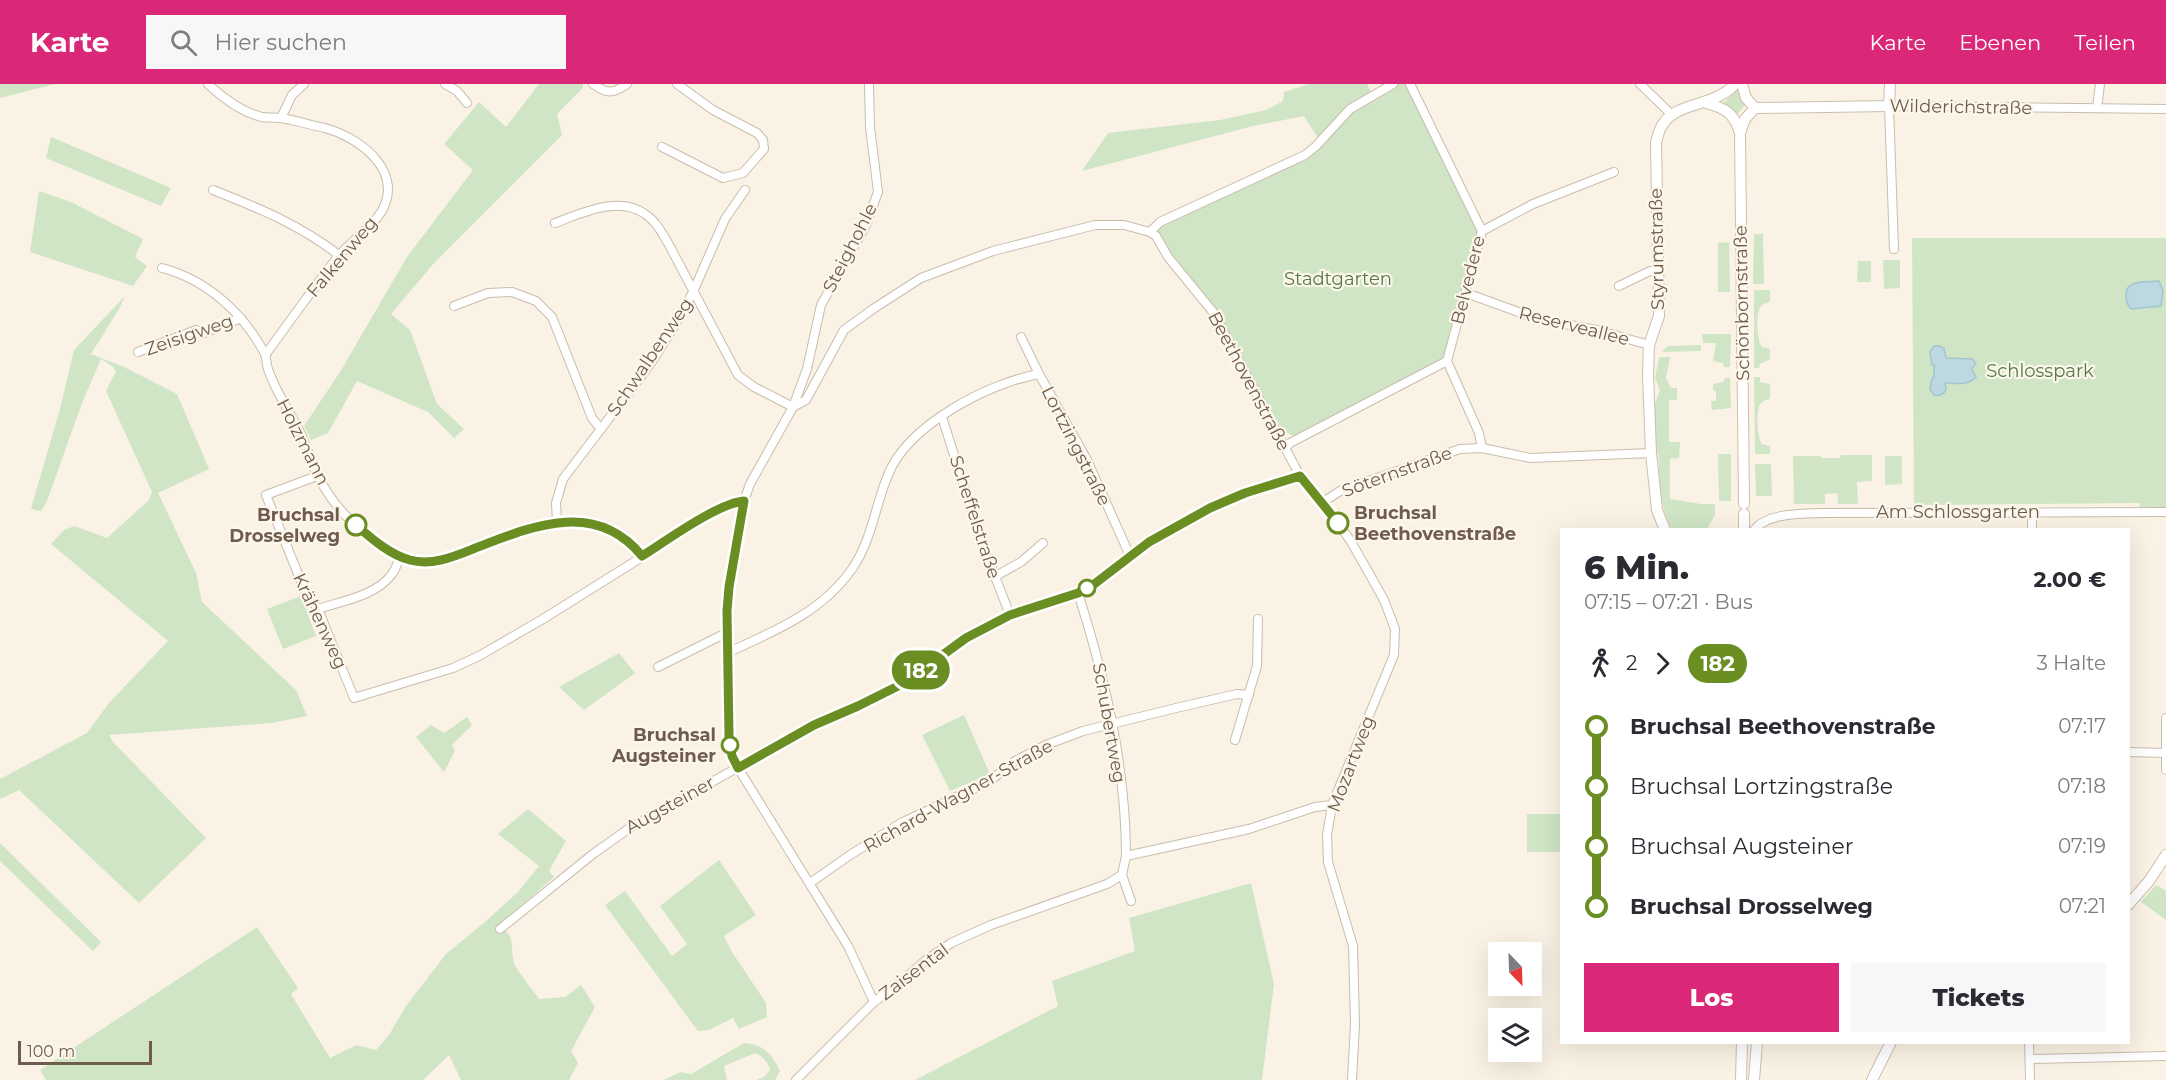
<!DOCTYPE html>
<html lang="de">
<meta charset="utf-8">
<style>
:root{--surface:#fff;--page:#f7f7f7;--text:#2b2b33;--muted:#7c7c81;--accent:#db2777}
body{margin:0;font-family:Montserrat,sans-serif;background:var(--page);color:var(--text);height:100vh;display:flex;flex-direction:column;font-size:22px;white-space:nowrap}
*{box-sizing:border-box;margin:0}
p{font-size:20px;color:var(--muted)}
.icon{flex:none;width:33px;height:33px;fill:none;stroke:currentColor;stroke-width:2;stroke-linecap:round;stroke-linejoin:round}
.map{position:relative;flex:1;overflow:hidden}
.panel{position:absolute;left:1560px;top:444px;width:570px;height:516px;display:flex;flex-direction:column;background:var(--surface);border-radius:0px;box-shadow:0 6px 24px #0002}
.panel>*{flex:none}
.badge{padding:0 12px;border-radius:20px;font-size:21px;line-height:39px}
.needle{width:39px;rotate:157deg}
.tools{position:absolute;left:1488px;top:858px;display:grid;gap:12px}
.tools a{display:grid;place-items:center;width:54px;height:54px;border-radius:0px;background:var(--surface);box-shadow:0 6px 24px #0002;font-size:30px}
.scale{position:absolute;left:18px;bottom:15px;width:134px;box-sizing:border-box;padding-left:6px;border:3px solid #6f5c4d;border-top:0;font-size:16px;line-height:21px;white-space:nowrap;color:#6f5c4d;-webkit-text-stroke:4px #fdf7eb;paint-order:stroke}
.map>.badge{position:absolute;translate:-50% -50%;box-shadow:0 0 0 3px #fff}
.legs{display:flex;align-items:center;gap:9px;height:66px;padding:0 24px;font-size:20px}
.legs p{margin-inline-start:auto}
.overview{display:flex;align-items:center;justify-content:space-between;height:102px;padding:0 24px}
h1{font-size:33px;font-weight:800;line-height:45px}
.primary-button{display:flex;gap:12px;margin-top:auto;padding:12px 24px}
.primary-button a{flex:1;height:69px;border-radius:0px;background:var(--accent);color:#fff;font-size:24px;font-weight:800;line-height:69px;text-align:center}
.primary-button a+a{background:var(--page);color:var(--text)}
ul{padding:0 24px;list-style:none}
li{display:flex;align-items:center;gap:21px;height:60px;font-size:22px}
li i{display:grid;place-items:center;width:9px;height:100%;margin:0 8px;background:currentColor}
li i::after{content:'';width:15px;height:15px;margin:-8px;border:4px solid;border-radius:50%;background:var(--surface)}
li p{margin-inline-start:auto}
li:first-child i{background:linear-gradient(#0000 50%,currentColor 0)}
li:last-child i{background:linear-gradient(currentColor 50%,#0000 0)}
header{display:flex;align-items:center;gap:36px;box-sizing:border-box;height:84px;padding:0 30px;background:var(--accent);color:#fff}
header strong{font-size:28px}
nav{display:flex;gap:33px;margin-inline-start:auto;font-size:21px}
.search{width:420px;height:54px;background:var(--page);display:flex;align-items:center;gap:15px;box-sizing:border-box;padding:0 21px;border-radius:0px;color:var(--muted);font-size:22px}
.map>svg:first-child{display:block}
.green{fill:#cfe5c5}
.water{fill:#bcd8e1;stroke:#a3c6d1;stroke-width:1.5}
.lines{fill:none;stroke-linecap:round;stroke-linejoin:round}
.street-casing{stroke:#c9bcac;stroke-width:10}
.secondary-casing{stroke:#cebead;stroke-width:12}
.street{stroke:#fff;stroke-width:8}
.secondary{stroke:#fff;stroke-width:10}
.line-1-casing{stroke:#fff;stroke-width:14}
.line-1{stroke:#6b8e23;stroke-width:9}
.stop-1-dot{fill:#fff;stroke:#6b8e23;stroke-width:3}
.labels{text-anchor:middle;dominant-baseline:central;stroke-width:4.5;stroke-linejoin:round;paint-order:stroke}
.street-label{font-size:18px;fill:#6f5c4d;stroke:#fdf7eb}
.park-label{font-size:18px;fill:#547a49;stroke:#fdf7eb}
.stop-label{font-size:18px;font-weight:bold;fill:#6f5c4d;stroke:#fdf7eb;text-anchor:end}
</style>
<header>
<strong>Karte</strong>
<div class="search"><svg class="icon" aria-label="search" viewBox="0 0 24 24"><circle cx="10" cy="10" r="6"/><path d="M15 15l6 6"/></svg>Hier suchen</div>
<nav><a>Karte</a><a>Ebenen</a><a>Teilen</a></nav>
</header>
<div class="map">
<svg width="2166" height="996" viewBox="0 0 2166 996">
<rect width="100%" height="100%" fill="#faf3e5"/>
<g class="green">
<polygon points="0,0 55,0 0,14"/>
<polygon points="539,0 583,0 583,4 557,30 562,51 435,178 391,230 410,246 437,320 464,345 454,354 428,328 357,297 328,349 311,356 304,342 340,288 407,173 473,86 444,60 479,18 506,43"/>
<polygon points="1309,0 1367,0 1373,11 1391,0 1406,0 1479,146 1450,278 1295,352 1284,348 1251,295 1215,227 1170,171 1157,147 1163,139 1321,59 1304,32 1253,42 1082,87 1108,49 1220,36 1266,26 1283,17 1284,8"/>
<polygon points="1739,5 1745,21 1737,31 1722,20"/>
<polygon points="51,53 171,104 161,122 46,74"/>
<polygon points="39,107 71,118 143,155 135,173 147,182 133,202 30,168"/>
<polygon points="1754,150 1763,150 1764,200 1753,200"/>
<polygon points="1912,154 2166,154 2166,424 2140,424 2139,419 1914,421"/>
<polygon points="1729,158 1730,208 1718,208 1718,159"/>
<polygon points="1883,176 1900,176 1900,204 1884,205"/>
<polygon points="1858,177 1871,177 1871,198 1857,198"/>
<path d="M1754,206H1770V218C1766,219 1764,219 1761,222C1755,229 1757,256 1762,263L1770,265V275L1760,280L1759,284H1754Z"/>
<polygon points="125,212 119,225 91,270 124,283 177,310 209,385 158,409 196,489 202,518 296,606 307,632 272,639 109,651 113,658 206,754 139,819 19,706 0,715 0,695 87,649 109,619 168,557 51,460 64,446 74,442 107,454 149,416 152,408 106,307 116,287 112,282 101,275 82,319 47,417 42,426 37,427 31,424 60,325 74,266"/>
<polygon points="1702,250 1731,250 1730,283 1724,283 1723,279 1713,277 1716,259 1703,259"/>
<polygon points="1701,261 1701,267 1662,268 1668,262"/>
<path d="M1659,273H1670L1666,294L1671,304H1677V316H1669V358H1680L1679,374L1670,375V415L1701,420H1715V431L1707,445H1672C1659,422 1660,396 1658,369H1651L1649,321L1655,319L1660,306L1655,294Z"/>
<path d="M1754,293H1760V298L1770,300V315C1766,316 1764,316 1761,319C1755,326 1757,353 1762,360L1770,362V370H1755Z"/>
<polygon points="1725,294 1730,294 1731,324 1712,326 1711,317 1716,317 1716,307 1713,306 1713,300 1723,298"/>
<polygon points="1718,370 1731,370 1731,417 1719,417"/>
<polygon points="1841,371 1872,371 1872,397 1857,398 1858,420 1838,420 1837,409 1825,410 1825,420 1794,420 1793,372 1821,372 1821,374 1840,374"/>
<polygon points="1885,372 1902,372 1902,400 1885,401"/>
<polygon points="1755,380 1771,380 1772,412 1756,412"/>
<polygon points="301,512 316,552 283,565 267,525"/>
<polygon points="619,569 635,589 584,626 559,603"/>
<polygon points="964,631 990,690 950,707 922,651"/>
<polygon points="467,633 472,641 452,661 455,667 444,688 416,653 431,641 444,649"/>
<path d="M528,725L566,757L549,787L554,793L499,841C516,852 510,862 514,879C516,886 534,907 539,915L565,913L581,901L595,923L571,967L578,979L569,996H461L449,971L423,996H46L40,986L257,843L298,904L291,910L330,974L356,961L376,966L389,951L406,922L446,870L485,838L518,808L539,782L498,750Z"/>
<rect x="1527" y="730" width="34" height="38"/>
<polygon points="0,759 101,858 93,867 0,777"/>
<polygon points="719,776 756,831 724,852 732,868 766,919 767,933 739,945 733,934 709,946 698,947 605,821 625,807 672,872 687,860 660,822"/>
<polygon points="1251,799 1274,900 1262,996 915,996 1058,922 1052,897 1135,867 1129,834"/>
<polygon points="2156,801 2166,807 2166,836 2141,818"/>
<path d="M744,959C763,960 772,970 780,987L775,996H756L764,993L770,986C768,977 763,973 755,969L724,982L727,996H664L680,988L691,990Z"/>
</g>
<g class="water">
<path d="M2159,197L2163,207L2161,222L2131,225C2126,220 2122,204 2133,200C2140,197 2151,198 2159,197Z"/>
<path d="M1934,262H1939L1944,264L1946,274L1972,275L1976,279L1972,285L1976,293C1969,302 1955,299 1945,299L1946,306C1943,311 1938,313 1933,310L1930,305L1932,294L1934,293V281H1932L1930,268Z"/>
</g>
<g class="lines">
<defs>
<g id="street">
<path d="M208,0C223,14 241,28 262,33C268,34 274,33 280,34C295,36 310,41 325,44C358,53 403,85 383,125C372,145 350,157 336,175C312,206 289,238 266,270"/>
<polyline points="445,0 457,7 467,19"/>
<path d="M593,0C607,10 613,10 627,0"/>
<polyline points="1410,0 1482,147 1447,277 1479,349 1482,364"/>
<polyline points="1640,0 1671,30"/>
<polyline points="2097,24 2100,0"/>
<polyline points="281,34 292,11 304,0"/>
<polyline points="662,63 723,94 743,89 764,65 763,56 757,49 713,26 677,0"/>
<path d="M213,106C261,125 298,140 339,171"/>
<path d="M555,139C582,129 619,111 645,130C656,137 662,149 668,159L738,291L754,303L793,323L807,285L821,221L866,141L878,108L870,43L869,0"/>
<polyline points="1482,147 1533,120 1614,88"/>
<polyline points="1150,148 1156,152 1168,173 1213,228 1300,392 1323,418 1350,456 1370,491 1384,516 1395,545 1394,571 1332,721 1327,751 1328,778 1353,862 1355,940 1352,996"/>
<polyline points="1894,165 1889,22 2166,25"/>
<path d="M162,184C207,196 242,228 264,268C267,273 266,280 268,285C270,291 273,297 275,302C283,319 293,334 301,350C307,364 311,379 318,392C331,418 351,440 374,456C385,464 398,473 410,476C431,482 453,473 472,466C529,444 595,413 642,472"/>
<polyline points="1619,202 1650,187 1657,187"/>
<polyline points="1466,209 1538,235 1597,246 1649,261"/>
<polyline points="454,222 488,209 512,208 536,217 552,233 592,334 601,345"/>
<polyline points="1021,253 1039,290 1087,376 1130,472"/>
<polyline points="138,268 196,246 204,249 241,234"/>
<polyline points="942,333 982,459 1010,531"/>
<polyline points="1285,364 1290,359 1447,277"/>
<polyline points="317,392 266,411 305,507 318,525 354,614 453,584 479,572 543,535 714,428 732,419 744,417"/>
<polyline points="1323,418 1340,407 1460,365 1482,364 1530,374 1651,369"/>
<polyline points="2032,428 2032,446"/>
<polyline points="557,438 556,419 563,395 651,279 673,244 693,208 725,135 745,106"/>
<path d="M1754,446C1767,429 1800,430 1820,429L2166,428"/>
<polyline points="994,493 1021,478 1043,459"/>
<path d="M1078,509C1105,594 1126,683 1126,772"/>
<path d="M318,525C342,517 376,512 392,490C396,485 398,478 400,472"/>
<path d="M729,568C775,547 822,528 852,485C872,456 875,422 888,391C908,341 988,299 1039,290"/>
<polyline points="658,583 728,548"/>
<polyline points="2166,634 2166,686"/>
<polyline points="1235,656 1257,582 1258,535"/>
<polyline points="2128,668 2166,669"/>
<polyline points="1122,791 1131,817"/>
<polyline points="810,799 850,771 903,738 990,697 1015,677 1046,661 1083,647 1176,624 1237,610 1249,611"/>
<polyline points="500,845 593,770 631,743 814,641 858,622 904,599 967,554 1010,531 1078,509 1093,501 1149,458 1210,424 1245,409 1300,392"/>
<polyline points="874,918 848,862 738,684 730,663 727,527 729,503 744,417 750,400 793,323 806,316 844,246 873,225 921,194 993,167 1095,141 1124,141 1150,148 1160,138 1305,71 1316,62 1350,25 1393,0"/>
<polyline points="2029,958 2030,996"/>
<polyline points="2030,975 2166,972"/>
<polyline points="796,996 874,918 900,899 926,876 951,859 991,841 1107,800 1122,791 1126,772 1249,745 1315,723 1332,721"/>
</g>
<g id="secondary">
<polyline points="1742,0 1746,14 1755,24"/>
<path d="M1706,19C1725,24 1734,29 1740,49"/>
<polyline points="1755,24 1889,22 1890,0"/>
<polyline points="1744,420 1740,49 1745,35 1755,24"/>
<path d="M1665,446L1657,426L1651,369L1648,290L1649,261L1659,232L1656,58C1658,52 1659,45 1663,40C1678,17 1715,23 1735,0"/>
<polyline points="1744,446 1744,430"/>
<polyline points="2128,821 2149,797 2166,771"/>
<polyline points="1741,996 1742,958"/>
<polyline points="1754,996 1757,958"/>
<polyline points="1872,996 1891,958"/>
</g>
</defs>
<use href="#street" class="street-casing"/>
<use href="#secondary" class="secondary-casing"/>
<use href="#street" class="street"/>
<use href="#secondary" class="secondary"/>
</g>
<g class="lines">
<defs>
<path id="line-1" d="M356,441C371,454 390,471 410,476C431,482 453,473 473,465C530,443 595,414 642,472C666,457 718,419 744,417L729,503L727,527L729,652L732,672L738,684L814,641L858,622L904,599L966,554L1010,531L1078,509L1093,501L1149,458L1210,424L1245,409L1300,392L1338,439"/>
</defs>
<use href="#line-1" class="line-1-casing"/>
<use href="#line-1" class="line-1"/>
</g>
<g class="stop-1-dot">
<circle cx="1338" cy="439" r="10"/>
<circle cx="356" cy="441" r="10"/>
<circle cx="1087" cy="504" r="8"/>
<circle cx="730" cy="661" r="8"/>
</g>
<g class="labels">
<g class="street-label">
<text transform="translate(1961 23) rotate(1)">Wilderichstraße</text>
<text transform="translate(850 164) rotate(-63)">Steighohle</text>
<text transform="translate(1657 165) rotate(-91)">Styrumstraße</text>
<text transform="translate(342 173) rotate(-50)">Falkenweg</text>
<text transform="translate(1468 196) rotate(-76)">Belvedere</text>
<text transform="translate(1742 219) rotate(-91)">Schönbornstraße</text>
<text transform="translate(1574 242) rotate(14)">Reserveallee</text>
<text transform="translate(189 251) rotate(-19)">Zeisigweg</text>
<text transform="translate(650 273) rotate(-56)">Schwalbenweg</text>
<text transform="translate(1249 297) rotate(62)">Beethovenstraße</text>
<text transform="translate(303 358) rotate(63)">Holzmann</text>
<text transform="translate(1076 362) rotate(63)">Lortzingstraße</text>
<text transform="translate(1397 388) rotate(-20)">Söternstraße</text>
<text x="1958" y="428">Am Schlossgarten</text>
<text transform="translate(975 433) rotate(72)">Scheffelstraße</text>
<text transform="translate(320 537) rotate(65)">Krähenweg</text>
<text transform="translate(1109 639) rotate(80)">Schubertweg</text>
<text transform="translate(1351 680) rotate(-69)">Mozartweg</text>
<text transform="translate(958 712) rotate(-29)">Richard-Wagner-Straße</text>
<text transform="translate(670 721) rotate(-29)">Augsteiner</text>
<text transform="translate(914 888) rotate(-37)">Zaisental</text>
</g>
<g class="park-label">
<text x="1338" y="195">Stadtgarten</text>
<text x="2040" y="287">Schlosspark</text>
</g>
<g class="stop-label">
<text x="1354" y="429" text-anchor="start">Bruchsal<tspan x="1354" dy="21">Beethovenstraße</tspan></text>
<text x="340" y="431">Bruchsal<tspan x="340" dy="21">Drosselweg</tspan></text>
<text x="716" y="651">Bruchsal<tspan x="716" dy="21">Augsteiner</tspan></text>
</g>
</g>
</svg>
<div class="tools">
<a><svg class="needle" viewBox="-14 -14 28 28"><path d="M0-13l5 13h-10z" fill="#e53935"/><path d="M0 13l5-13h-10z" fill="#7c7c81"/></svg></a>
<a><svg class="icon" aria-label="layers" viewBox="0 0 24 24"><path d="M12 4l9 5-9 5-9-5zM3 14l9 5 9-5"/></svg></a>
</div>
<div class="scale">100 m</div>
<b class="badge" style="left:921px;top:586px;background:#6b8e23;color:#fff">182</b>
<section class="panel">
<div class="overview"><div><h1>6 Min.</h1><p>07:15 – 07:21 · Bus</p></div><b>2.00 €</b></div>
<div class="legs"><svg class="icon" aria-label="walk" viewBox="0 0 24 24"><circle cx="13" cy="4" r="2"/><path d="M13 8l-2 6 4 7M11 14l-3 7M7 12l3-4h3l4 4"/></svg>2<svg class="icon" aria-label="forward" viewBox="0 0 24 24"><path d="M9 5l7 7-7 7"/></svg><b class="badge" style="background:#6b8e23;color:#fff">182</b><p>3 Halte</p></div>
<ul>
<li><i style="color:#6b8e23"></i><b>Bruchsal Beethovenstraße</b><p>07:17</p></li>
<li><i style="color:#6b8e23"></i><span>Bruchsal Lortzingstraße</span><p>07:18</p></li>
<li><i style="color:#6b8e23"></i><span>Bruchsal Augsteiner</span><p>07:19</p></li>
<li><i style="color:#6b8e23"></i><b>Bruchsal Drosselweg</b><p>07:21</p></li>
</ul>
<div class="primary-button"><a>Los</a><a>Tickets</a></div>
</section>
</div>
